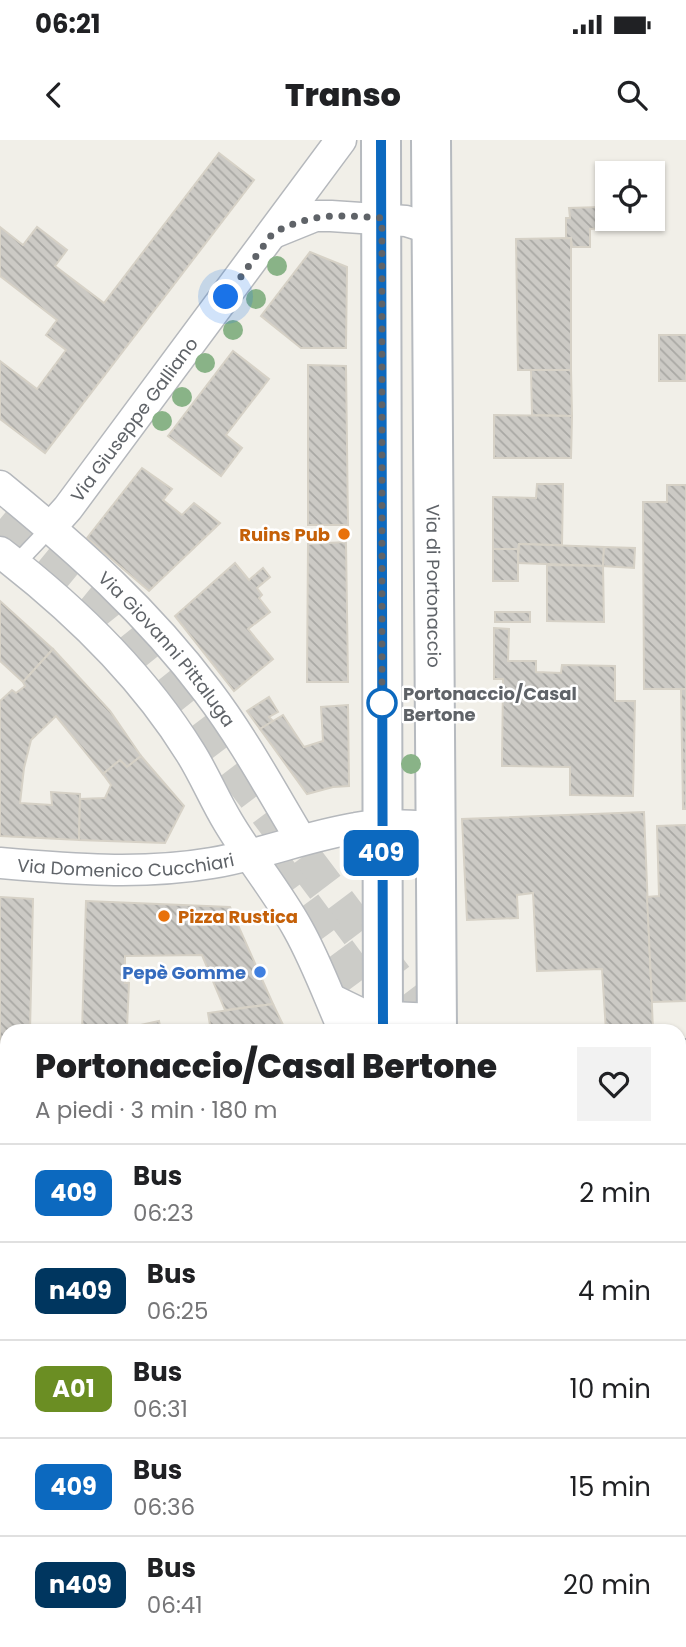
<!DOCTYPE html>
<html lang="it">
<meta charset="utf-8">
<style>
:root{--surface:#fff;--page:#f2f2f2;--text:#202124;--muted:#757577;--line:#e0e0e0}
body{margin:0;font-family:Poppins,sans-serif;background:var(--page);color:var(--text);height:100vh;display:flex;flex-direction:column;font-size:26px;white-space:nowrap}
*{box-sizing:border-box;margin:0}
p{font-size:23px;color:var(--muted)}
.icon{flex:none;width:38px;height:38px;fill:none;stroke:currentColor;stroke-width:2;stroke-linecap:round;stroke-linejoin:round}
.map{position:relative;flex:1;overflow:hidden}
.drawer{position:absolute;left:0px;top:884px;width:686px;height:625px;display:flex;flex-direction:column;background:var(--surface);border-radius:21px 21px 0 0;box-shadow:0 2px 5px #0004}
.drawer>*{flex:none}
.badge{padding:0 14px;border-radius:10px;font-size:24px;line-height:46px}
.fabs{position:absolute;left:595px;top:21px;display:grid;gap:14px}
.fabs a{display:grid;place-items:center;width:70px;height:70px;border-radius:0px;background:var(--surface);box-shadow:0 2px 5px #0004;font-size:35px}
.you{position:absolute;width:35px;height:35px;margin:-18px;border:5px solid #fff;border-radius:50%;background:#1a73e8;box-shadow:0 0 0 10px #1a73e833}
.map>.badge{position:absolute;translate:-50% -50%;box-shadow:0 0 0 4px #fff}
.round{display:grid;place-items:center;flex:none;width:74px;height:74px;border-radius:0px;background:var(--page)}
.overview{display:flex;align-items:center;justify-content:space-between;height:119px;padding:0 35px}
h1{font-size:33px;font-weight:800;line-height:52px}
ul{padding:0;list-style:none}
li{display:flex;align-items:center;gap:21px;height:98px;padding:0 35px;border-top:2px solid var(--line)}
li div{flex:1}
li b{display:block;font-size:26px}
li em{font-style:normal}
li .badge{min-width:77px;font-weight:700;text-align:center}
.status{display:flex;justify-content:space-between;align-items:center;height:49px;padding:0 35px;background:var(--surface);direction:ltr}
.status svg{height:19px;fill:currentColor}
header{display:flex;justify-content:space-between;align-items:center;height:91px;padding:0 35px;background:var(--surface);font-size:32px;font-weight:800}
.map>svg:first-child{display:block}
.building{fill:url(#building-back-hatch);stroke:#d6d1c6;stroke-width:2}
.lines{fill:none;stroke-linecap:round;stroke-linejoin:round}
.motorway-tunnel{stroke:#ccccc8;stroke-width:38;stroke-dasharray:38 19;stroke-linecap:butt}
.service-casing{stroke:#b5b8bc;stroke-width:19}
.minor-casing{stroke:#b5b8bc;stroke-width:33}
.tertiary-casing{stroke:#b5b8bc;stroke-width:42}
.secondary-casing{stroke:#b6babf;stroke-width:42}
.service{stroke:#fff;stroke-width:16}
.minor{stroke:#fff;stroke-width:30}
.tertiary{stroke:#fff;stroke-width:38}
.secondary{stroke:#fff;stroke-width:38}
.tree{fill:#89b387}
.line-casing{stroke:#fff;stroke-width:16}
.line{stroke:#0c69bf;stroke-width:10}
.walk{stroke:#5f6368;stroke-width:7;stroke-dasharray:0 12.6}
.food-dot{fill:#e8710a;stroke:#fff;stroke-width:2.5}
.stop-dot{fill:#fff;stroke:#0c69bf;stroke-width:3.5}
.shop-dot{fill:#3f7fe0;stroke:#fff;stroke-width:2.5}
.labels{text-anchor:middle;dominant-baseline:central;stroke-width:5;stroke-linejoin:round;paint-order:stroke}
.street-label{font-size:18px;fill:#5f6368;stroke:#fff}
.food-label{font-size:18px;font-weight:bold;fill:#c56008;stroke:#fff;text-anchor:end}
.stop-label{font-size:18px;font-weight:bold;fill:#5f6368;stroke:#fff;text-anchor:start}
.shop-label{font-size:18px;font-weight:bold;fill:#366cbe;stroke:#fff;text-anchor:end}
</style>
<div class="status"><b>06:21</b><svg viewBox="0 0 49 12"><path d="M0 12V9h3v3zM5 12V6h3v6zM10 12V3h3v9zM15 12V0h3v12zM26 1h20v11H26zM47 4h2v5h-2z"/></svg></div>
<header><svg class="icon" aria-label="back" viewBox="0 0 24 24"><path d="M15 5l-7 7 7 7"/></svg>Transo<svg class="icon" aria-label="search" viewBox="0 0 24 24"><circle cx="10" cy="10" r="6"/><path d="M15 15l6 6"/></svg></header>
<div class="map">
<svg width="686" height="1507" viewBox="0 0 686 1507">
<defs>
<pattern id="building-back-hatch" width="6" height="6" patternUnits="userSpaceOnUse" patternTransform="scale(1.75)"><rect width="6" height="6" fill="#cccac5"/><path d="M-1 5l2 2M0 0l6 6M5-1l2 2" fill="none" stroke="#a9a8a4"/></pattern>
</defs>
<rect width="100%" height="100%" fill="#f1efe8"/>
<g class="building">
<polygon points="219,13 254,40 45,313 0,279 0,221 37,249 66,210 46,195 57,180 0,136 0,87 23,105 37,87 67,110 55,126 104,163"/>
<polygon points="601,67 602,88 590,89 590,107 572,107 571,98 566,99 566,78 570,78 569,68"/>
<polygon points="571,98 571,230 518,230 516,99"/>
<polygon points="310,112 347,127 346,208 301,208 261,176"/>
<rect x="659" y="195" width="27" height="46"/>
<polygon points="233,211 269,239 226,295 242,308 221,336 168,296"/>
<polygon points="308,225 346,226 348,385 308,385"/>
<polygon points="531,230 571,230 572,276 532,275"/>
<polygon points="494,275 572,276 571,318 494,318"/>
<polygon points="142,328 172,349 163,360 182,375 194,363 220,383 149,451 87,398"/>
<polygon points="537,344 563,344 562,405 519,404 518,409 493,409 493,357 536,358"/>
<polygon points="667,345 686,345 686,549 644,549 643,362 667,362"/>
<polygon points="346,402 348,542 307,542 308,404"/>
<polygon points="519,404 604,407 603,426 518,423"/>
<polygon points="604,407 635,408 634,428 603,426"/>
<rect x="493" y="409" width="25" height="32"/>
<polygon points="235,423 249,440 263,428 270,437 257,448 262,455 259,458 270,472 248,489 273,519 234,551 175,476"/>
<polygon points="547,425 603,426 604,482 547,481"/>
<polygon points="0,461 53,509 23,542 0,521"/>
<rect x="495" y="472" width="35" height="10"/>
<polygon points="494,488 509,489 508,521 536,521 536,532 561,533 562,525 615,526 615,561 635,561 633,656 570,655 570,627 502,626 503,539 494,539"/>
<polygon points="53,509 110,571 141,616 127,627 120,620 103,634 56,576 31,600 24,628 20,663 52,665 51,652 80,654 79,700 0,696 0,561 12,550 16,553 25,546 23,542"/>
<polygon points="681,549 686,549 686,669 683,669"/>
<polygon points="269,557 278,572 269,577 273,581 260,589 247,571"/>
<polygon points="348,565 349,646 333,647 307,654 260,589 283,575 304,607 323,601 321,567"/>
<polygon points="141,616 184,666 165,703 79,700 80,659 105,658 111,645 103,634 120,620 127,627"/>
<polygon points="644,672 653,891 606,891 602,829 537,831 533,753 517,755 518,778 467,780 462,679"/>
<polygon points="686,685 686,861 652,862 647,757 659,756 657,686"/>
<polygon points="0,757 33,759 30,891 7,891 7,913 0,914"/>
<polygon points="86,761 230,767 273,864 225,870 202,815 125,816 125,843 129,843 127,888 114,891 82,891"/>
<polygon points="273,864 286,891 211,891 208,873"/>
<polygon points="159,881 161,891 114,891 127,888"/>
<polygon points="7,913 7,978 0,979 0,954 7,953 0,914"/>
<polygon points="7,1043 7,1083 0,1084 0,1044"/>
<polygon points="7,1157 7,1309 0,1313 0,1158"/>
<polygon points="7,1309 7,1326 0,1316 0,1313"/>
<polygon points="0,1405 7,1416 7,1502 42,1502 33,1507 0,1507"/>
<polygon points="133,1502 241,1502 232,1507 130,1507 128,1504"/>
<polygon points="263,1502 314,1502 316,1507 265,1507"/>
<polygon points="377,1502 451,1502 454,1507 380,1507"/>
<polygon points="451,1502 511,1502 500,1507 454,1507"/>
</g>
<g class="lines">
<g class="motorway-tunnel">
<polyline points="0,379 114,473 193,572 434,891"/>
<polyline points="269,720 396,891"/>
<polyline points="679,1092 686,1095"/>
<polyline points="679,1130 686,1133"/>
</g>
<defs>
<polyline id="service" points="16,424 51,387"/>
<g id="minor">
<polyline points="273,93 315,76 331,76 406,81 419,85 431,93"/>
<path id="s1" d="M0,346C77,409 147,471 208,552C243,598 271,650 301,700"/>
<path id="s2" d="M51,387L68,368L341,0"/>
<path d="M0,412C73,468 141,533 190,612C204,634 214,659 228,682C250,719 277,751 298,789C316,821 329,857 344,891"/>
<path id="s3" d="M0,723C71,729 142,735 212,723C261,715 307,696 356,688C382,683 410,686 436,687"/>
<polyline points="331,859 366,876 436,879"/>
<polyline points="679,1290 686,1291"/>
<polyline points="0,1364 7,1375"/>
<polyline points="86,1507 95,1502"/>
<polyline points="570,1507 580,1502"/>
</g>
<polyline id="tertiary" points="0,1118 7,1117"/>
<g id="secondary">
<polyline points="381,0 383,891"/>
<path id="s4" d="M431,0L437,891"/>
<polyline points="679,921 686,919"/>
<polyline points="679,1313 686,1314"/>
<polyline points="622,1502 625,1507"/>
<polyline points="669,1502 672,1507"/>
</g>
</defs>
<use href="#service" class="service-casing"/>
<use href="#minor" class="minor-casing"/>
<use href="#tertiary" class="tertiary-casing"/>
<use href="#secondary" class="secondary-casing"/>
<use href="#service" class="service"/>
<use href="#minor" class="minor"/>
<use href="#tertiary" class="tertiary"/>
<use href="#secondary" class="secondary"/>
</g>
<g class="tree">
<circle cx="277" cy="126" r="10"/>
<circle cx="256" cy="159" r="10"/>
<circle cx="233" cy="190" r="10"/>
<circle cx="205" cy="223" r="10"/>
<circle cx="182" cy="257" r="10"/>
<circle cx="162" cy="281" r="10"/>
<circle cx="411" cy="624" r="10"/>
</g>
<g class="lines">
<defs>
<polyline id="line" points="381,0 383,891"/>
</defs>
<use href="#line" class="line-casing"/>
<use href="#line" class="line"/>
<path class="walk" d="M226,157L273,93C315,72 337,75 382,78V568V563"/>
</g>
<g class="food-dot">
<circle cx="344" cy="394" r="7"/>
<circle cx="164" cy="776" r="7"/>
</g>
<circle class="stop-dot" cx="382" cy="563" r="14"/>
<circle class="shop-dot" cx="260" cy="832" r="7"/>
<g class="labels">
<g class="street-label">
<text stroke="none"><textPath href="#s2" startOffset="136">Via Giuseppe Galliano</textPath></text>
<text stroke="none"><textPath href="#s4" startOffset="446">Via di Portonaccio</textPath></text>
<text stroke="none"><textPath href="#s1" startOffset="234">Via Giovanni Pittaluga</textPath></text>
<text stroke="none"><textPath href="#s3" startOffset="126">Via Domenico Cucchiari</textPath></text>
</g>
<g class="food-label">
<text x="330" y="394">Ruins Pub</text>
<text x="178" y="776" text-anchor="start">Pizza Rustica</text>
</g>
<g class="stop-label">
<text x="403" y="553">Portonaccio/Casal<tspan x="403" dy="21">Bertone</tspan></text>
</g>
<g class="shop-label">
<text x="246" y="832">Pepè Gomme</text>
</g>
</g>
</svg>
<div class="fabs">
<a><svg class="icon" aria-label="locate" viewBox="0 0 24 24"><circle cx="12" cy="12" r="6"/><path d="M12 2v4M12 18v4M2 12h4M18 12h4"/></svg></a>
</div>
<div class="you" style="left:226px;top:157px"></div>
<b class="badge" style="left:381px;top:713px;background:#0c69bf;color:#fff">409</b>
<section class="drawer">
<div class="overview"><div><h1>Portonaccio/Casal Bertone</h1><p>A piedi · 3 min · 180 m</p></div><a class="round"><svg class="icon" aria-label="heart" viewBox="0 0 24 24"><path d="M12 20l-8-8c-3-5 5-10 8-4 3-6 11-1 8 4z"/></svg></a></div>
<ul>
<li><span class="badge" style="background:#0c69bf;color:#fff">409</span><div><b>Bus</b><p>06:23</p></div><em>2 min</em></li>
<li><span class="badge" style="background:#00365f;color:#fff">n409</span><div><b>Bus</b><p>06:25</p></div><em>4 min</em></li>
<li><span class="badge" style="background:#6b8e23;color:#fff">A01</span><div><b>Bus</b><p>06:31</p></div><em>10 min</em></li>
<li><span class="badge" style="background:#0c69bf;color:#fff">409</span><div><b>Bus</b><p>06:36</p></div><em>15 min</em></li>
<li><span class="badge" style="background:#00365f;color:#fff">n409</span><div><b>Bus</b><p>06:41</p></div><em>20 min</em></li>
</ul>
</section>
</div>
